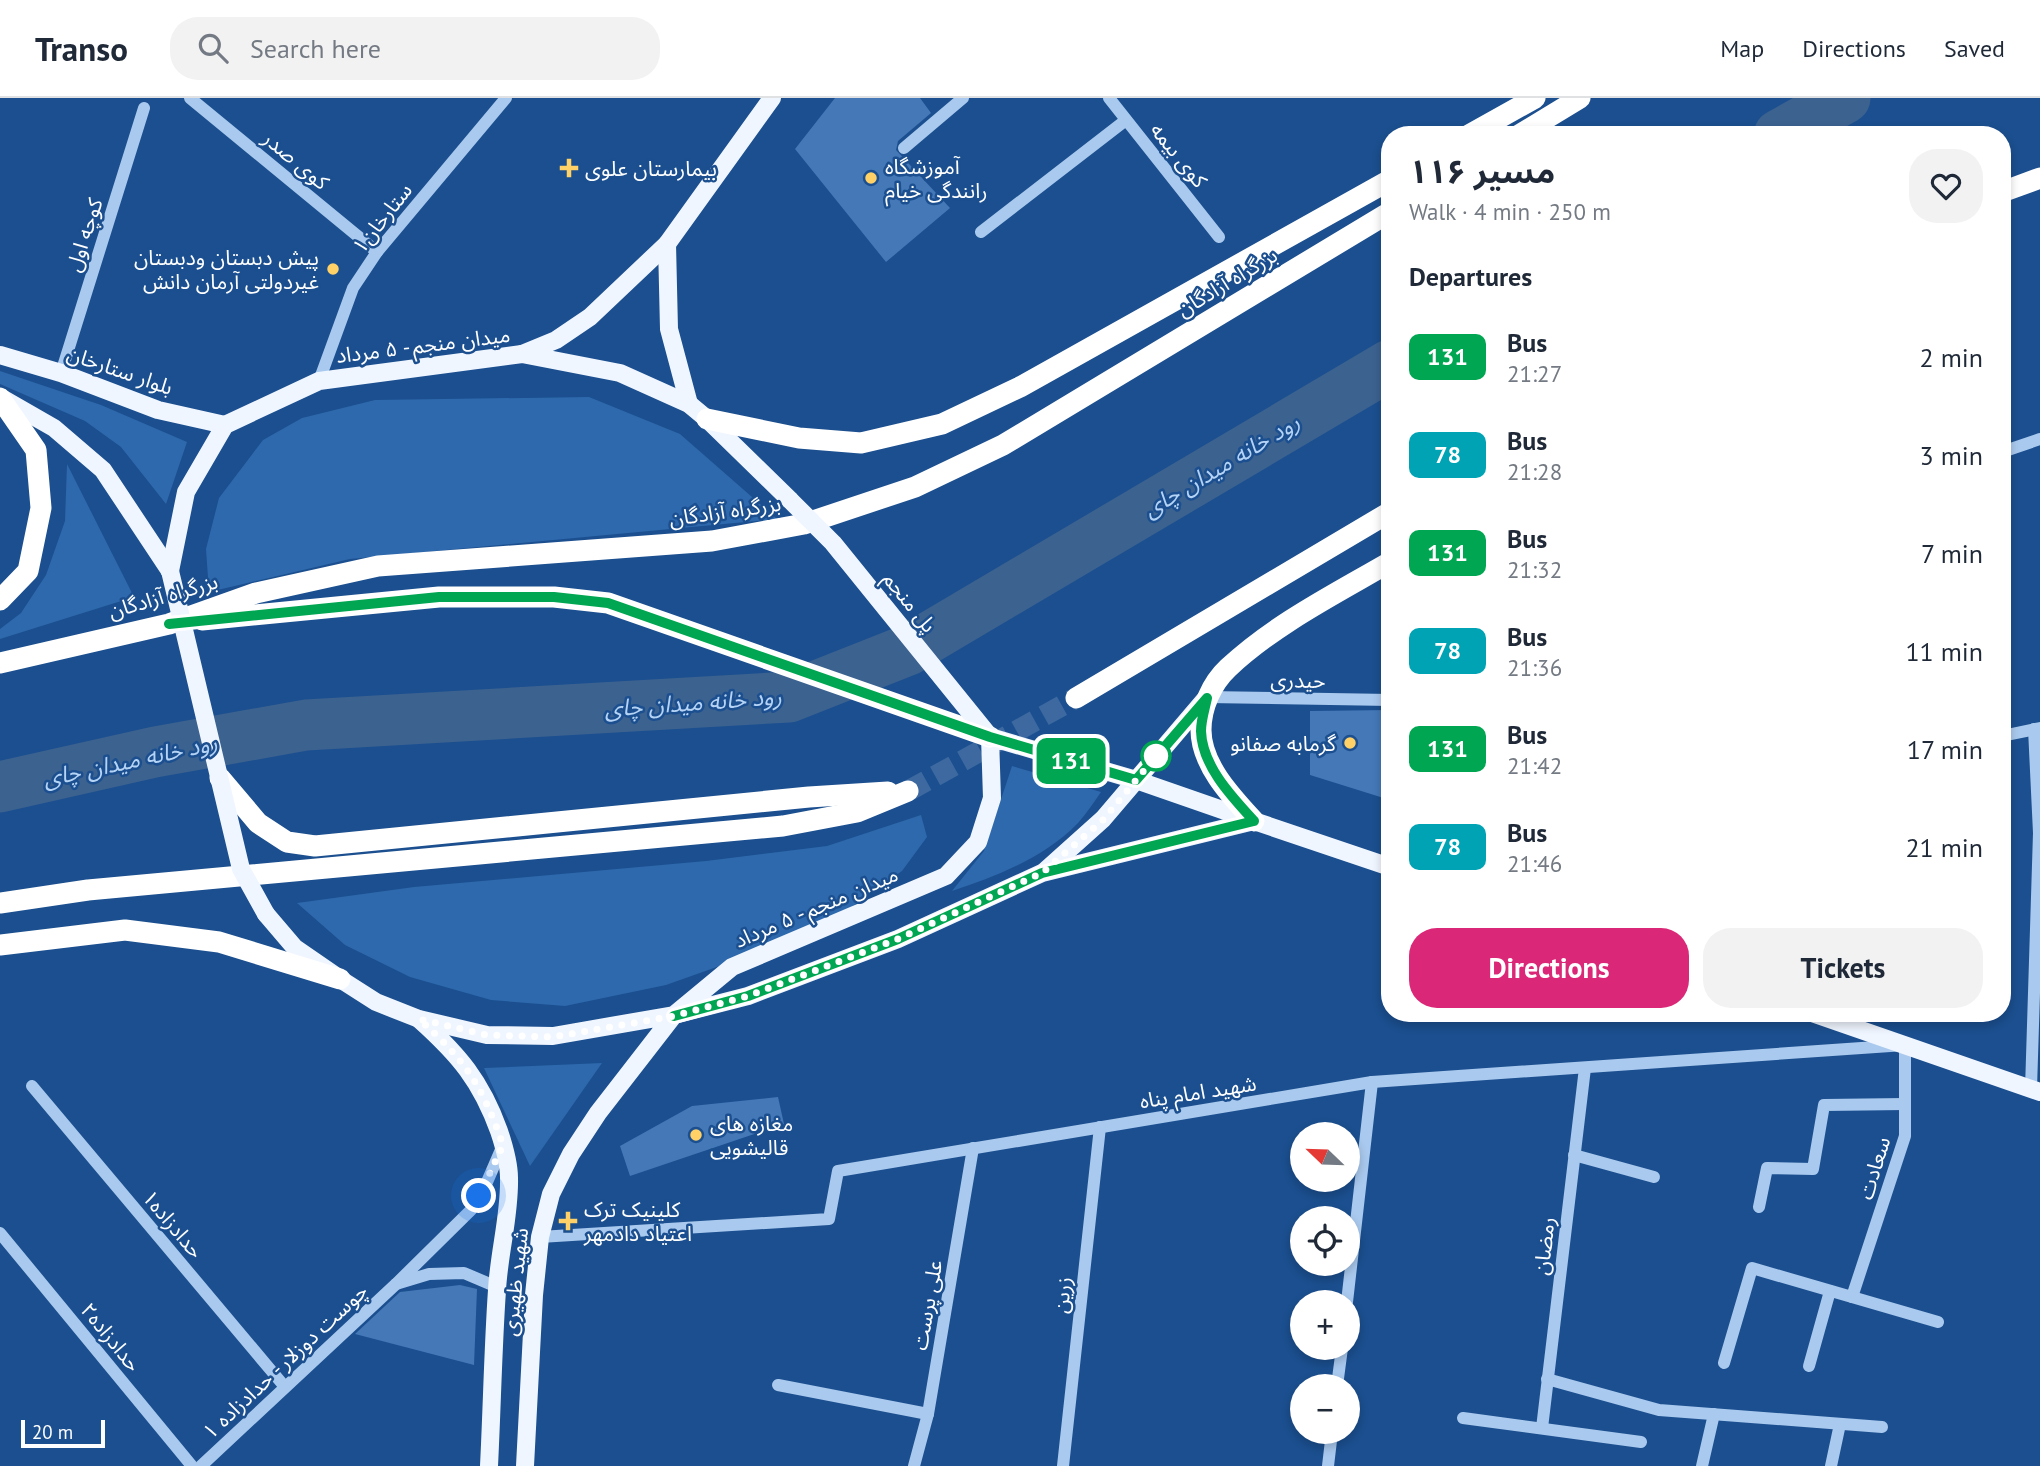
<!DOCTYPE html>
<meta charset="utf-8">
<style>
:root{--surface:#fff;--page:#f2f2f3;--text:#1f2937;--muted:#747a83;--line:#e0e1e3;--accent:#db2777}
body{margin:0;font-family:"PT Sans","Noto Sans Arabic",sans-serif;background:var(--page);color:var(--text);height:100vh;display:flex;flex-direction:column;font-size:26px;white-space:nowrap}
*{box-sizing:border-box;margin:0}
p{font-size:23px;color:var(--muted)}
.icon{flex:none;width:38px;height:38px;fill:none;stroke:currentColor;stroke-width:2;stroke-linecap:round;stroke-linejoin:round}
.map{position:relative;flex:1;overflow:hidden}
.panel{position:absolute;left:1381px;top:28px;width:630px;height:896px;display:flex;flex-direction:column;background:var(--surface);border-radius:28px;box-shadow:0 4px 10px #0003}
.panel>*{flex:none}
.badge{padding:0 14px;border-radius:10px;font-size:24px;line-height:46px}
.needle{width:46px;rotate:293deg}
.buttons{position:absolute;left:1290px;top:1024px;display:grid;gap:14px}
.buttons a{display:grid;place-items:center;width:70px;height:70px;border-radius:50%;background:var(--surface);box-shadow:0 4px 10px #0003;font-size:35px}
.scale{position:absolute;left:21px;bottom:18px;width:84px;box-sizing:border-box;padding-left:7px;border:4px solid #fff;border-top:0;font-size:19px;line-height:24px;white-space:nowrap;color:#fff;-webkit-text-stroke:5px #1b4f8f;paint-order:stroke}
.you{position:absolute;width:35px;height:35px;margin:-18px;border:5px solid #fff;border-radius:50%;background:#1a73e8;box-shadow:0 0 0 10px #1a73e833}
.map>.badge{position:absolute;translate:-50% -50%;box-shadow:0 0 0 4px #fff}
h2{padding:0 28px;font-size:26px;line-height:63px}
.round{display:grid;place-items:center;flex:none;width:74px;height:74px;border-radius:28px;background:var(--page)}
.summary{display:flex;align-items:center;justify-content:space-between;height:119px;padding:0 28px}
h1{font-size:33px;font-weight:700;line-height:52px}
.button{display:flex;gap:14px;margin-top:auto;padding:14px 28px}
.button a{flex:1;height:80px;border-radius:28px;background:var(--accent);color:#fff;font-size:28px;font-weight:700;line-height:80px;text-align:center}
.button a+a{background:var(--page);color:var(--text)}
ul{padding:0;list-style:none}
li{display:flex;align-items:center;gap:21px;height:98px;padding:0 28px}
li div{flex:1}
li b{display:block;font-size:26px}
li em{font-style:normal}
li .badge{min-width:77px;font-weight:700;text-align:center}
header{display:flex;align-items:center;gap:42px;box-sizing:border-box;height:98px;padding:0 35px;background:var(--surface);border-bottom:2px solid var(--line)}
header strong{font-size:33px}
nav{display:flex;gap:38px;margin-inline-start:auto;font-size:24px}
.search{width:490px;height:63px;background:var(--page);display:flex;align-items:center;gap:18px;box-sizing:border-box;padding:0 24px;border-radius:28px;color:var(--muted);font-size:26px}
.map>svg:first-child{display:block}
.green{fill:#2e69ad}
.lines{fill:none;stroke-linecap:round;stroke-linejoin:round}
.river{stroke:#3c6290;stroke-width:51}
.building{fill:#4478b7}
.highway-tunnel{stroke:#3d69a0;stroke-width:21;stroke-dasharray:21 10;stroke-linecap:butt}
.minor{stroke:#a9c9ee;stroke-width:12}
.major{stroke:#f0f6ff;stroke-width:18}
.highway{stroke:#fff;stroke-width:21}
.major-bridge{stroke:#f0f6ff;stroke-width:18}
.line-casing{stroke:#fff;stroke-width:16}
.line{stroke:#00a651;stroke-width:10}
.walk{stroke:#fff;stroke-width:7;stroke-dasharray:0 12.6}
.poi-dot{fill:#ffd166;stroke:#1b4f8f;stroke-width:2.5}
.stop-dot{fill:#fff;stroke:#00a651;stroke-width:3.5}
.labels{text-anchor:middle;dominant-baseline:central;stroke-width:5;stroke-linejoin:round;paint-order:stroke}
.street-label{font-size:21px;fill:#fff;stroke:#1b4f8f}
.poi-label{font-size:21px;fill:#fff;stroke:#1b4f8f;text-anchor:start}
.water-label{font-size:23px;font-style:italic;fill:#b5d3f5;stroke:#1b4f8f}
</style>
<header>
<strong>Transo</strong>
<div class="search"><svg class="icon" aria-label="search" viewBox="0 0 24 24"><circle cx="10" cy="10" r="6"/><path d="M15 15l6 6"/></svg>Search here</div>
<nav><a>Map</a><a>Directions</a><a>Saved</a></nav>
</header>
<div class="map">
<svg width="2040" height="1368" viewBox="0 0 2040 1368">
<rect width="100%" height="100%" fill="#1b4f8f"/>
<g class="green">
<polygon points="0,273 101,307 187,344 166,406 121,349 85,323 0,286"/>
<polygon points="589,299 680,336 777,421 350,461 209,494 206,451 219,400 263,342 302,320 375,302"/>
<polygon points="67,366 134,499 0,541 0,531 21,515 46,477 65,423"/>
<path d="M1012,668L1101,694C1094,704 1087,715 1078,725C1044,760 997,778 952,793L984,753Z"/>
<polygon points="921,717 927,739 902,773 816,834 666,887 565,908 491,902 410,879 345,847 297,805 414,789 706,763 827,748"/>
<polygon points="602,965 530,1068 484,970"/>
</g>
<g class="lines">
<g class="river">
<polyline points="1779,37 1845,0"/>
<polyline points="0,689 155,654 306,627 789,599 908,552 1390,267"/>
</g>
</g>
<g class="building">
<polygon points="835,0 920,0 931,15 898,43 896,52 950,110 886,164 795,51"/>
<polygon points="1390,612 1390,702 1310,677 1310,613"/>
<polygon points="778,999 784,1026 630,1078 620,1048 692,1008"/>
<polygon points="460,1187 477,1191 474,1267 355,1236 400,1194"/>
</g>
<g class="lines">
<polyline class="highway-tunnel" points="908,693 1076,600"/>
<g class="minor">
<polyline points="190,0 377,154"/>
<polyline points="1109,0 1219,139"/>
<polyline points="904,50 963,0"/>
<polyline points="981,134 1126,22"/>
<polyline points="61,275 144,10"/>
<polyline points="319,283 353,190 377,154 506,0"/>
<polyline points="2002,354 2040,341"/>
<polyline points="1207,599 1390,602"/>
<polyline points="2002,638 2040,630"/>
<polyline points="32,988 285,1289"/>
<polyline points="2031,991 2039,735 2034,631"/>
<polyline points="1574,1057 1654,1079"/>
<polyline points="1759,1109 1767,1070 1813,1071 1824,1007 1905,1006"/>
<polyline points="0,1135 192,1368"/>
<polyline points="540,1139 829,1121 838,1073 1372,984 1905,947 1905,1038 1852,1199"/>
<polyline points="497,1189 464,1175 429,1176 396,1186 471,1112 487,1084 503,1047"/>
<polyline points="1347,1204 1372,984"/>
<polyline points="1724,1265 1752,1170 1938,1224"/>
<polyline points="1809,1268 1830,1193"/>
<polyline points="1547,1281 1659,1312 1882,1329"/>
<polyline points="778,1287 928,1316"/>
<polyline points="1337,1288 1342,1250"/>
<polyline points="1463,1320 1641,1344"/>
<polyline points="1542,1330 1585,970"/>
<polyline points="201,1368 396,1186"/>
<polyline points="914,1368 928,1316 973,1050"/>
<polyline points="1063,1368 1100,1029"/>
<polyline points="1328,1368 1332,1334"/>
<polyline points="1702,1368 1714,1316"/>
<polyline points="1831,1368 1840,1326"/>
</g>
<g class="major">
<polyline points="667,146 669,231 689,306"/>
<polyline points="522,256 556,242 590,219 667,146 772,0"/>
<polyline points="0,257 61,275 158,312 225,327"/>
<polyline points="0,299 54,330 103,372 170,473"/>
<polyline points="170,473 186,394 225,327 319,283 522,256 620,275 689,306 707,321 790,402"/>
<polyline points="1254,723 1390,769"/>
<polyline points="1045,773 1103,721 1207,599"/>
<polyline points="266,816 295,850 340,881 376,904 419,921 487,937 553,938 674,917 732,869 946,778 978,744 992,700 990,639 1136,682 1254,723 1042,775 898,841 748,898 674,917 598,1015 571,1056 551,1096 540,1139 534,1197 525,1368"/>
<polyline points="1812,915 2040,994"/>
<path d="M420,922C459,957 481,983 499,1033C504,1048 509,1065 509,1080C510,1117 499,1154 497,1192C493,1250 492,1309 489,1368"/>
</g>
<g class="highway">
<polyline points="1469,37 1535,0"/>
<polyline points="1519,37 1580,0"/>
<polyline points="2002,94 2040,80"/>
<polyline points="0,300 36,352 41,410 28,473 0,502"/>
<polyline points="707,321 799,340 861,345 942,326 1020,289 1390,82"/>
<polyline points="202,522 439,499 554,499 608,505 990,639"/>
<polyline points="0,565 169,526 256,495 378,468 712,443 804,426 915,389 1003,347 1390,114"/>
<polyline points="1076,600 1390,414"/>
<polyline points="220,680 258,725 287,744 315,748 809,699 888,694"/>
<path d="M1254,723C1232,699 1201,667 1201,632C1201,609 1212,585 1228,570C1275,526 1335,496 1390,464"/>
<polyline points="0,805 88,792 783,728 857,714 908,693"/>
<polyline points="0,847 125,832 219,844 340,881"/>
</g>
<g class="major-bridge">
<polyline points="790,402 833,445 990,639"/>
<polyline points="170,473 241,771 266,816"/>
</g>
</g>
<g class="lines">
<defs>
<path id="line" d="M169,526L439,499H554L608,505L990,639L1136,682L1207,600C1205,610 1201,622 1201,633C1202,668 1232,699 1254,723L1042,775L898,841L748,898L674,918"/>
</defs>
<use href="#line" class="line-casing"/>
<use href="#line" class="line"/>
<path class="walk" d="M479,1098L503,1047C482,987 466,963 419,921L487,937L553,939L674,918L748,898L898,841L1042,775L1103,722L1156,658"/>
</g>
<g class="poi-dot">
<path d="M565.5 59.5h7v7h7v7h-7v7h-7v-7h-7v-7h7z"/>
<circle cx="871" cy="80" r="7"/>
<circle cx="333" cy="171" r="7"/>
<circle cx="1350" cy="645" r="7"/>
<circle cx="696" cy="1037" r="7"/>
<path d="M564.5 1112.5h7v7h7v7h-7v7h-7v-7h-7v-7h7z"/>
</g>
<circle class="stop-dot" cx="1156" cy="658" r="14"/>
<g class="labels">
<g class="street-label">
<text transform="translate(1179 57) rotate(51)">کوی بیمه</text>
<text transform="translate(296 62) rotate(40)">کوی صدر</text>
<text transform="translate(382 120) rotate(-52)">ستارخان۱</text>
<text transform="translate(84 137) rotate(-72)">کوچه اول</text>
<text transform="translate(1227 184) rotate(-31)">بزرگراه آزادگان</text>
<text transform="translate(423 247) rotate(-7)">میدان منجم - ۵ مرداد</text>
<text transform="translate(120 272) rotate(19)">بلوار ستارخان</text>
<text transform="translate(725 413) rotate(-8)">بزرگراه آزادگان</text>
<text transform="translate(163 498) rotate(-16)">بزرگراه آزادگان</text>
<text transform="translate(910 504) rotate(51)">پل منجم</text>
<text transform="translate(1298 582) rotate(1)">حیدری</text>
<text transform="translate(816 809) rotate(-23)">میدان منجم - ۵ مرداد</text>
<text transform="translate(1198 994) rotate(-9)">شهید امام پناه</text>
<text transform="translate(1874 1070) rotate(-73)">سعادت</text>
<text transform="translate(173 1126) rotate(50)">حدادزاده۱</text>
<text transform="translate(1544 1148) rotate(-83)">رمضان</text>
<text transform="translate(515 1184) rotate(-84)">شهید ظهیری</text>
<text transform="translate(1062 1197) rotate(-84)">زرین</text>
<text transform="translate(927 1207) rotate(-80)">علی پرست</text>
<text transform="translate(111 1239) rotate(51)">حدادزاده۲</text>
<text transform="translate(285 1263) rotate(-43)">چوست دوزلار - حدادزاده ۱</text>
</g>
<g class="poi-label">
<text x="885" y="68">آموزشگاه<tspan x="885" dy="24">رانندگی خیام</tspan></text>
<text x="585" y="70">بیمارستان علوی</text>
<text x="319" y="159" text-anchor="end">پیش دبستان ودبستان<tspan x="319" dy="24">غیردولتی آرمان دانش</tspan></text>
<text x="1336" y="645" text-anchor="end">گرمابه صفانو</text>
<text x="710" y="1025">مغازه های<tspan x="710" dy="24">قالیشویی</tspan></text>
<text x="584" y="1111">کلینیک ترک<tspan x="584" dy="24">اعتیاد دادمهر</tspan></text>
</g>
<g class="water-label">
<text transform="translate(1221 367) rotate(-31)">رود خانه میدان چای</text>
<text transform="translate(693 604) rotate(-4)">رود خانه میدان چای</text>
<text transform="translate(130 662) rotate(-12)">رود خانه میدان چای</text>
</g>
</g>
</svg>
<div class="buttons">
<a><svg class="needle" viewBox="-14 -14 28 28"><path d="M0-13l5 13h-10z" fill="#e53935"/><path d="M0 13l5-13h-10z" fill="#747a83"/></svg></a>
<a><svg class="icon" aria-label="locate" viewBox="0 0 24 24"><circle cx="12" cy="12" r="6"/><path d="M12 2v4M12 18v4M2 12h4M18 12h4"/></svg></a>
<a>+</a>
<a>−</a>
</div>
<div class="scale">20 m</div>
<div class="you" style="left:479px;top:1098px"></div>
<b class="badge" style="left:1071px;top:663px;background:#00a651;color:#fff">131</b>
<section class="panel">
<div class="summary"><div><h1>مسیر ۱۱۶</h1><p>Walk · 4 min · 250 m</p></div><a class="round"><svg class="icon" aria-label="heart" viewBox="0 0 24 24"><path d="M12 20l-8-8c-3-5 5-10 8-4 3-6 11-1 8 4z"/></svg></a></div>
<h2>Departures</h2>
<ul>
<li><span class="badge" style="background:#00a651;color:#fff">131</span><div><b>Bus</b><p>21:27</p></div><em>2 min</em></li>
<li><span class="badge" style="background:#00a3b4;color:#fff">78</span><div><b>Bus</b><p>21:28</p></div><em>3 min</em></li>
<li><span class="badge" style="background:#00a651;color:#fff">131</span><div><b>Bus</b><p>21:32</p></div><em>7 min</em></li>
<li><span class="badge" style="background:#00a3b4;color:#fff">78</span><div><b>Bus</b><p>21:36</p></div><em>11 min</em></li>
<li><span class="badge" style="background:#00a651;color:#fff">131</span><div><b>Bus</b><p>21:42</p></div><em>17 min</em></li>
<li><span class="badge" style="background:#00a3b4;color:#fff">78</span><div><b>Bus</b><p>21:46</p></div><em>21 min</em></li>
</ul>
<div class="button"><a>Directions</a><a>Tickets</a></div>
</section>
</div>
